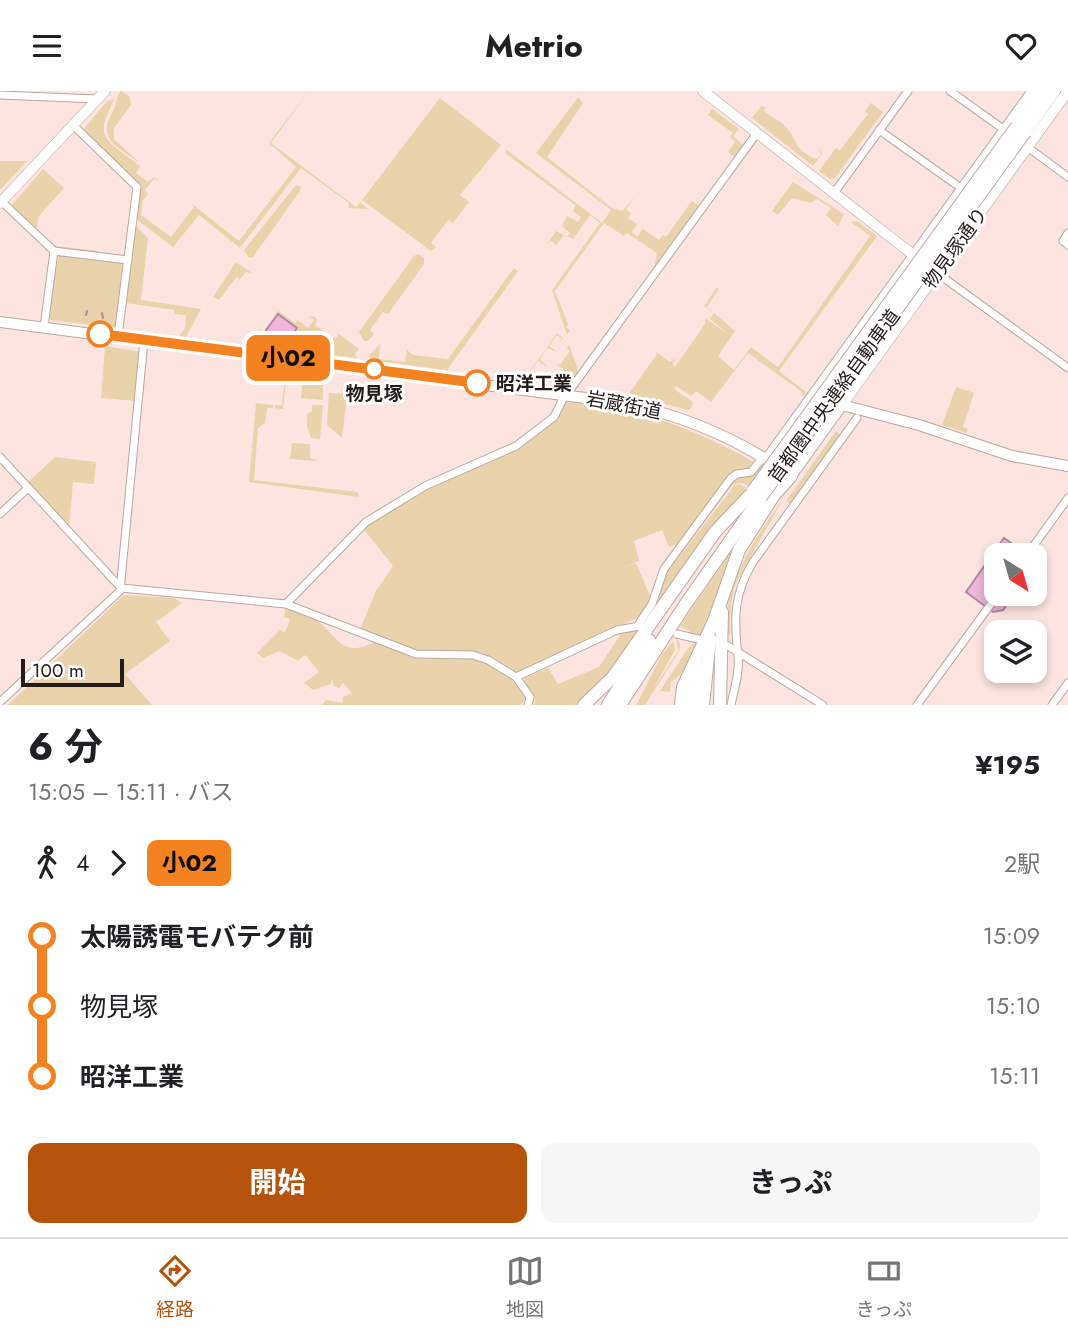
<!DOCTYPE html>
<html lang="ja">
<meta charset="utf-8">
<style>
:root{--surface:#fff;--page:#f6f6f6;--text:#202124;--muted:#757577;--line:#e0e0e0;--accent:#b45309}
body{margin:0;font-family:Jost,"Noto Sans JP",sans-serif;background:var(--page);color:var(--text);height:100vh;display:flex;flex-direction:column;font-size:26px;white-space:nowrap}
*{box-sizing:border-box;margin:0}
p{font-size:23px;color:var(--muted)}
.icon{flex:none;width:38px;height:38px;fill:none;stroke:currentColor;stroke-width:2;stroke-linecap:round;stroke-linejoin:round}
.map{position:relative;height:614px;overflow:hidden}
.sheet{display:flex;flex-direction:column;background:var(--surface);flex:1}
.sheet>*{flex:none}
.badge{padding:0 14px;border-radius:10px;font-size:24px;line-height:46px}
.needle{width:46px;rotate:143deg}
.fabs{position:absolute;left:984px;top:452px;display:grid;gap:14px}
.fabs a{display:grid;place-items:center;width:63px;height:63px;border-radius:14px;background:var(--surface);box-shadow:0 4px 10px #0003;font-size:35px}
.scale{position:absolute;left:21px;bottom:18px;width:103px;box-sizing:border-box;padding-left:7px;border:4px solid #241c1b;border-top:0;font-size:19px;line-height:24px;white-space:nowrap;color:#241c1b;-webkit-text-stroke:5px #fff;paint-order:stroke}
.map>.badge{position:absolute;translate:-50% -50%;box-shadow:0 0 0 4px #fff}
.legs{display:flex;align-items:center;gap:10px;height:77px;padding:0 28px;font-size:23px}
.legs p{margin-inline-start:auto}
.summary{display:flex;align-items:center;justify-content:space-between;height:119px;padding:0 28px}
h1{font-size:38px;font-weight:700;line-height:52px}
.primary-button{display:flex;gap:14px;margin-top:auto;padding:14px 28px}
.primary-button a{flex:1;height:80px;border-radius:14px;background:var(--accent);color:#fff;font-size:28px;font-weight:700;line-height:80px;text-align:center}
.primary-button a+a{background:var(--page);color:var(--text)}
ul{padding:0 28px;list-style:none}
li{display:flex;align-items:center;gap:24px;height:70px;font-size:26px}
li i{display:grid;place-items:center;width:10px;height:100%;margin:0 9px;background:currentColor}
li i::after{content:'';width:18px;height:18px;margin:-9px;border:5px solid;border-radius:50%;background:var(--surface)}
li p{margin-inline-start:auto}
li:first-child i{background:linear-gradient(#0000 50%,currentColor 0)}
li:last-child i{background:linear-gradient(currentColor 50%,#0000 0)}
header{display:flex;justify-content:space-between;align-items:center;height:91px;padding:0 28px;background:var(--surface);font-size:32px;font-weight:700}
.dock{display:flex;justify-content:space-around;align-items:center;height:98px;border-top:2px solid var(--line);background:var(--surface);font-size:19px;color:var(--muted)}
.dock a{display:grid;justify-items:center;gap:4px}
.dock .on{color:var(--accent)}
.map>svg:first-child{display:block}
.green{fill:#e8d3aa}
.water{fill:#efb6da;stroke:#b288a1;stroke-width:2}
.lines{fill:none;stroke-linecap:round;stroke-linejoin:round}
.stream{stroke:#b288a1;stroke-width:2}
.street-casing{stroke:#bda7a2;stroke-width:9}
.secondary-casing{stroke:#bda7a2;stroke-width:11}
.primary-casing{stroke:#bda7a2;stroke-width:12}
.highway-casing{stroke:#bda7a2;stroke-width:14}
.street{stroke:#fff;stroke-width:7}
.secondary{stroke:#fff;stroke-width:10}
.primary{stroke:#fff;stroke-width:10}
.highway{stroke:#fff;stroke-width:12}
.highway-bridge-casing{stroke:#bda7a2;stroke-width:14;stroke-linecap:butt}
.highway-bridge{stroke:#fff;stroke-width:12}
.line-1-casing{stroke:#fff;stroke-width:16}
.line-1{stroke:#f58220;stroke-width:10}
.stop-1-dot{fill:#fff;stroke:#f58220;stroke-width:3.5}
.labels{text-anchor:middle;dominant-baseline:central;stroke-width:6;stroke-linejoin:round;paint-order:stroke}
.street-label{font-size:19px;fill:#241c1b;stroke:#fff}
.stop-label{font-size:19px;font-weight:bold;fill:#241c1b;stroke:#fff;text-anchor:start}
</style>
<header><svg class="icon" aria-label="menu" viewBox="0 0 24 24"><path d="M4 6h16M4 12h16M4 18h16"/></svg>Metrio<svg class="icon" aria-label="heart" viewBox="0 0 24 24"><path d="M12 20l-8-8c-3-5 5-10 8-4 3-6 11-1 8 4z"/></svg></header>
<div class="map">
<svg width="1068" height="614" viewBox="0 0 1068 614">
<rect width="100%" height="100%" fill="#fce5e0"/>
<g class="green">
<path d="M121,0L130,6L131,14L114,37V48L141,73C120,57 95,49 113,20C118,12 115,6 121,0Z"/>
<polygon points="309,0 271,52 356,116 360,111 368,118 348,117 349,112 301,77 240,157 199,124 173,156 136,128 140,93 83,39 107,10 114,8 104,32 104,43 111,53 140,75 136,82 148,91 154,86 159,89 154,88 145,99 148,103 143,109 141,124 171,146 194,116 191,112 239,150 296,76 269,52"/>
<polygon points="583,0 578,6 583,12 547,66 612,117 622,120 635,106 626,119 631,122 628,127 637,133 632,141 637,146 643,138 659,149 663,144 666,146 692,110 699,115 654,178 657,162 627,142 624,145 604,132 555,200 568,233 566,236 570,239 567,244 552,199 600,132 590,124 573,148 564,144 556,154 551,150 547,153 556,140 567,146 570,142 562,135 567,125 578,131 581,126 573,120 575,114 505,62 507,59 602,132 611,119 536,62"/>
<polygon points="440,7 501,54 460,104 469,111 453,132 448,129 431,152 436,156 431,160 362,109"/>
<polygon points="871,12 883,21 835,87 830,88 819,80 836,57 840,59 868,23 865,20"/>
<path d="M761,15L766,16L764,20C771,26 780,29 787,37C796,47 794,60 817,68L821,63L819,60L822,61V63L813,75L752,27Z"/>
<polygon points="712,18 739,38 733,45 743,54 734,66 728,61 735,51 730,46 733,42 708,24"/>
<polygon points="0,70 27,70 0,99"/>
<polygon points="43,78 64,97 38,126 37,138 54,155 99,160 98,163 55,156 11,115"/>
<polygon points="793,91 844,123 838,135 826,124 831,117 817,108 810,112 792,107 778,124 772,120"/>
<polygon points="296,94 301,96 300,100 253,166 249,167 244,159"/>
<polygon points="857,130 877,145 779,280 806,301 803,306 802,301 748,262 711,311 696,300 691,305 676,295 674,298 694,312 689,319 628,304 657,263 655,260 670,271 676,267 672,273 675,276 705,233 705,227 728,243 710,228 714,222 704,215 717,196 719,198 707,216 735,240 718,265 734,279 751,256 778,276 870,145 851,131"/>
<polygon points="136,135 148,147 141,209 201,218 186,246 179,245 185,237 186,224 174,223 174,219 126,212"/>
<polygon points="59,163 122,171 125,174 117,234 114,237 51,229 48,226"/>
<polygon points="418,163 424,167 424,173 388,223 383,221 370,239 374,243 368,250 364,250 359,241 414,165"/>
<polygon points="236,171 253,183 246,181 239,189 237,185 219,209 213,206"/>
<polygon points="514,177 518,180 447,279 370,269 371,262 380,253 379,268 405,271 407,259 413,264 448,268"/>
<polygon points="278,220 295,232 298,229 308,237 314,229 310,226 314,225 317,229 315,234 335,248 339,243 359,258 355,263 357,267 256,254 259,238 263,242 266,238 269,245 297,237 275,223"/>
<polygon points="557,242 563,247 560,251 561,247 557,244 549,255 557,261 547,257 540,268 547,276 538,270 530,281 538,287 541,284 549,289 548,284 556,290 564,279 556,273 560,274 570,260 567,257 569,254 579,281 570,293 519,287 521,285 525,287"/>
<polygon points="105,255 141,261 136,310 101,307"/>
<polygon points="286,275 323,279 323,309 301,307 303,282 287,280 283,318 274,317 275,314 282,314"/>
<polygon points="956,296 974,302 963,336 968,338 966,342 942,334"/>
<polygon points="329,302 347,303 342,347 327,334"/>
<polygon points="256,312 273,314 273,317 267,317 265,332 258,337 254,389 358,401 359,406 249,391"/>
<path d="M565,312C622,309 706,342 755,372L749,379L736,380L730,384L677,453L669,456L662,439L634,450L639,470L620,478L636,472L651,507L639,526L515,582L481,563L419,560L360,538L376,500L393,475L362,436C382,422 406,407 427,396C468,375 545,357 565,312Z"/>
<polygon points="312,314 323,314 320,348 311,347 307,336 307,323 312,320"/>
<polygon points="836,340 841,345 791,413 786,410"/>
<polygon points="292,352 310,353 310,367 318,370 290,368"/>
<polygon points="55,366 96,371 94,393 73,391 69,438 27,392"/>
<path d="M761,375L772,399L767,407C756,399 745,388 732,394L666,483L734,395L739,393L747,397L711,440L600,594L575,614H534L535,607L524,590L525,587L548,577L558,593L599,576L619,546V542L639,538L656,514L666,480L702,429L733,389L752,384Z"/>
<path d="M783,408L735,494L731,513L730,542L725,546C724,493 753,449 783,408Z"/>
<polygon points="752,430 704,543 697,543 702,545 679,540 692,542 680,535"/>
<polygon points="124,504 174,507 182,512 156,531 170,550 125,583 152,614 8,614"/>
<path d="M285,516C296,520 307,522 316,529C340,546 341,569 376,550L420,567H471L491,573L520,595L526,607L520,614H322L326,609L342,612L343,606L352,602L343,592L339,597L334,595L332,588L331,593L313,599L304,592L319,581L305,564L298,570L280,560L263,567L257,562L280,539L285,542L290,528L284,526Z"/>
<path d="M676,547C681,552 681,556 678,562L645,614H636L663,562L673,550L675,559L652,600L678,560Z"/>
<polygon points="694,552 699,552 686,564 696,556 685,580 671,591 670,601 660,600 688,557"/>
</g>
<g class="water">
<polygon points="278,223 297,237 289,248 269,245 266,239"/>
<polygon points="1004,447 1028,464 996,464 996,502 1015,502 1003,519 993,521 966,501"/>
</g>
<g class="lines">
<g class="stream">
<polyline points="102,222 103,227"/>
<polyline points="86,224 87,220"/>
</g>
<defs>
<g id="street">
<polyline points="950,0 1006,40"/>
<polyline points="0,4 97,8"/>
<polyline points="73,34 137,96 118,245"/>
<polyline points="879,39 961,97"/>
<polyline points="1026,55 1068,86"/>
<polyline points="834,102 908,0"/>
<polyline points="1,110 54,160 44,236"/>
<polyline points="1068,142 1063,150 1068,154"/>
<polyline points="54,160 128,169"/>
<polyline points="937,182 1068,277"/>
<polyline points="0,366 121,497 286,513 416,563 473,564 488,569 516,586 530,606 528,614"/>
<polyline points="765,368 1031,0"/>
<polyline points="0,423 28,397"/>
<polyline points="1027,464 1068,407"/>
<polyline points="286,513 366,431 425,395 516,355 554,326 562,310 757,42"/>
<polyline points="638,534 652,513 664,478 731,387 737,383 751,381 763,366"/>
<polyline points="677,543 698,548"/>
<polyline points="728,555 823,614"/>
<polyline points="516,586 617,539 640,535"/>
<polyline points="0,611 120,500 144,249"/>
<path d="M731,614C734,599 740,581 738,565C734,529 733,504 753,471L857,327"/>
<polyline points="917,614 999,502"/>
<polyline points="1052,614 1068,592"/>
</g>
<g id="secondary">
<polyline points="703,0 925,173"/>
<polyline points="0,112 105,0"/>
<polyline points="842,314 1068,0"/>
</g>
<path id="primary" d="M0,231L624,312C685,325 741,349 791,385L842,314L919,334L1012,365L1068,375"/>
<g id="highway">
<polyline points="1017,35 1042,0"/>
<polyline points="1025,41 1054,0"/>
<polyline points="584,614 613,586 715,441 749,405"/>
<polyline points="608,614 649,549"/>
<polyline points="620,614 685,514 761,406"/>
<polyline points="681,614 683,596 714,530 739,459 774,404 791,385"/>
<polyline points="692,614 697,576"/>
<polyline points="703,614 710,548"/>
<polyline points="720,614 722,521"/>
</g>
</defs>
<use href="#street" class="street-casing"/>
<use href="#secondary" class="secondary-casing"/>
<use href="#primary" class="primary-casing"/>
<use href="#highway" class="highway-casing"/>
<use href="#street" class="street"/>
<use href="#secondary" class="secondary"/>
<use href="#primary" class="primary"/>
<use href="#highway" class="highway"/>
<defs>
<g id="highway-bridge">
<polyline points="753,400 1017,35"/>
<polyline points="761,406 1025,41"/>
</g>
</defs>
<use href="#highway-bridge" class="highway-bridge-casing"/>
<use href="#highway-bridge" class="highway-bridge"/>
</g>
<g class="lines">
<defs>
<polyline id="line-1" points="100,243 477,292"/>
</defs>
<use href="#line-1" class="line-1-casing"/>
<use href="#line-1" class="line-1"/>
</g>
<g class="stop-1-dot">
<circle cx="100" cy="243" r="12"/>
<circle cx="374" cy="278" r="9"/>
<circle cx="477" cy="292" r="12"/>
</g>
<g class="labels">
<g class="street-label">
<text transform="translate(955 157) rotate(-54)">物見塚通り</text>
<text transform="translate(834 305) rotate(-54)">首都圏中央連絡自動車道</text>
<text transform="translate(624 314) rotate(11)">岩蔵街道</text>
</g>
<g class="stop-label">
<text x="496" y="292">昭洋工業</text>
<text x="374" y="302" text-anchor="middle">物見塚</text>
</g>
</g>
</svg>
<div class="fabs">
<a><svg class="needle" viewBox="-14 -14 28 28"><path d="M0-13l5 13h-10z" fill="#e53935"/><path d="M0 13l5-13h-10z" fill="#757577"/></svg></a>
<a><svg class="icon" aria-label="layers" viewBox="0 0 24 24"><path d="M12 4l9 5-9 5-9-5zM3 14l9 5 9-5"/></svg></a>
</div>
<div class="scale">100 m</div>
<b class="badge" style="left:288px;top:267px;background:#f58220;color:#111">小02</b>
</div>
<section class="sheet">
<div class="summary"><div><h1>6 分</h1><p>15:05 – 15:11 · バス</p></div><b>¥195</b></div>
<div class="legs"><svg class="icon" aria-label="walk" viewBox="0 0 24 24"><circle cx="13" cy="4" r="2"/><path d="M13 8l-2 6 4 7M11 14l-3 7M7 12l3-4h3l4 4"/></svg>4<svg class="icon" aria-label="forward" viewBox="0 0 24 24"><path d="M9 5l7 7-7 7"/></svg><b class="badge" style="background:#f58220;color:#111">小02</b><p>2駅</p></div>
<ul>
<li><i style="color:#f58220"></i><b>太陽誘電モバテク前</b><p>15:09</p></li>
<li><i style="color:#f58220"></i><span>物見塚</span><p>15:10</p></li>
<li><i style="color:#f58220"></i><b>昭洋工業</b><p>15:11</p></li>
</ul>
<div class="primary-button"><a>開始</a><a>きっぷ</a></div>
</section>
<nav class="dock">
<a class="on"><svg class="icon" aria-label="directions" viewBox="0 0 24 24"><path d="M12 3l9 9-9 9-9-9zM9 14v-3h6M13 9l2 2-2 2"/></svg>経路</a>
<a><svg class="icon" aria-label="map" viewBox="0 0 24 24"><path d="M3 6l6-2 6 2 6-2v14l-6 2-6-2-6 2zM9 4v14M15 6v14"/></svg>地図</a>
<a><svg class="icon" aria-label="tickets" viewBox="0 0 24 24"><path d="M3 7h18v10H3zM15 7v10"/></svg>きっぷ</a>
</nav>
